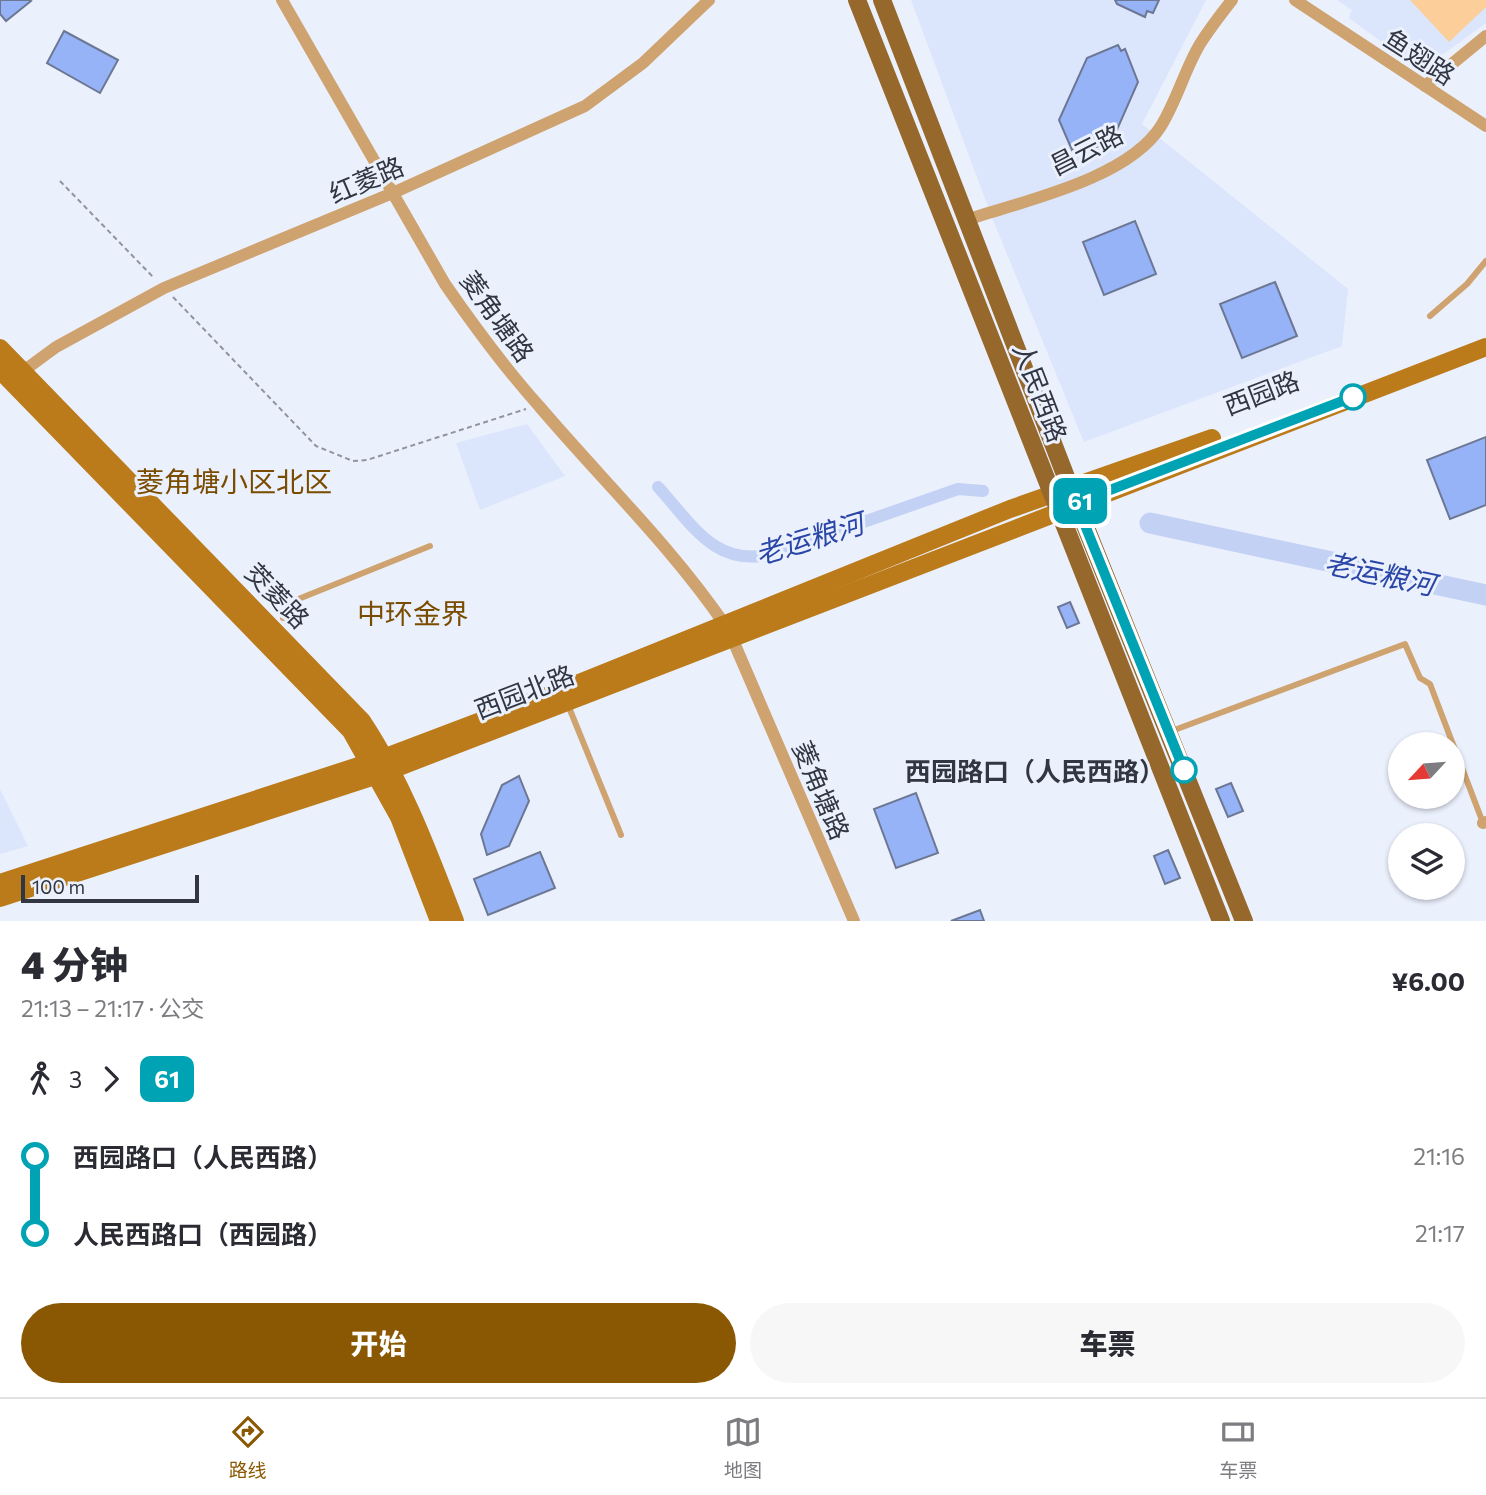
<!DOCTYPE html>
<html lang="zh">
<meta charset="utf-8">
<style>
:root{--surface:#fff;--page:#f7f7f7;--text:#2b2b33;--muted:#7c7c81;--line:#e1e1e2;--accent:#8a5802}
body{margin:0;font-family:Commissioner,"Noto Sans SC",sans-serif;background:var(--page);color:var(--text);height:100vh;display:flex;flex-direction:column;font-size:26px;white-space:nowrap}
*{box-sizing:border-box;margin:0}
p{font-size:23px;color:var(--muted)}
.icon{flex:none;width:38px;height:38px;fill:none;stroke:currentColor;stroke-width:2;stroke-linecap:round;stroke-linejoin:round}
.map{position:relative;height:921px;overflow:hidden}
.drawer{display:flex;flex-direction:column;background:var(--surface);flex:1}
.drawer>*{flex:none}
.badge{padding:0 14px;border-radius:10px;font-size:24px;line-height:46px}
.needle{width:46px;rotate:244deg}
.buttons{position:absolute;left:1388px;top:732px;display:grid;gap:14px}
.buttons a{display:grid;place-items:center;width:77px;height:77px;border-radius:50%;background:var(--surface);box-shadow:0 2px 5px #0004;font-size:35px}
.scale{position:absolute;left:21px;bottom:18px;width:178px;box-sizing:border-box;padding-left:7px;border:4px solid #313642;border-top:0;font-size:19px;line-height:24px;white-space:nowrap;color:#313642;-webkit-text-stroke:5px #ebf0fd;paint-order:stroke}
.map>.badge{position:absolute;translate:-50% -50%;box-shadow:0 0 0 4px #fff}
.legs{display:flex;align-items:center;gap:10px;height:77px;padding:0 21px;font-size:23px}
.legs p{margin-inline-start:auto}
.headline{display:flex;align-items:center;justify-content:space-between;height:119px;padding:0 21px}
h1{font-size:38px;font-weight:800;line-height:52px}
.primary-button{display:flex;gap:14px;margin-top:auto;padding:14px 21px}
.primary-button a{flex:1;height:80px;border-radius:42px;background:var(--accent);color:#fff;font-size:28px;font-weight:800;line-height:80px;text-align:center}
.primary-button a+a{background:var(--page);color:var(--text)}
ul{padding:0 21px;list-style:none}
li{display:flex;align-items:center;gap:24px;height:77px;font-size:26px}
li i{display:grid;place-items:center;width:10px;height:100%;margin:0 9px;background:currentColor}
li i::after{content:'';width:18px;height:18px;margin:-9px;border:5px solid;border-radius:50%;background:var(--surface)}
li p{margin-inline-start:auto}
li:first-child i{background:linear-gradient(#0000 50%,currentColor 0)}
li:last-child i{background:linear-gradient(currentColor 50%,#0000 0)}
.dock{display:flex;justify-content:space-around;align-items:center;height:98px;border-top:2px solid var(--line);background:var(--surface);font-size:19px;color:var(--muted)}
.dock a{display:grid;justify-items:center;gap:4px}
.dock .active{color:var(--accent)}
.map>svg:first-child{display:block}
.built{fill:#dbe5fc}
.garden{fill:#fcce99}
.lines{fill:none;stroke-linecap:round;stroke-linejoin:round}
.canal{stroke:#c2d1f4;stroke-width:12}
.river{stroke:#c2d1f4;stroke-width:21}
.building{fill:#97b3f8;stroke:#6c7793;stroke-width:2}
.path{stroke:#8f94a0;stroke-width:2;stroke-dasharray:5 3.5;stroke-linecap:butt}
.lane{stroke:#cea36f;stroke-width:6}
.street{stroke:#cea36f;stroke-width:12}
.secondary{stroke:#bb7b1a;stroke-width:18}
.primary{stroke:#96682b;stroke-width:18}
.line-1-casing{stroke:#fff;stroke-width:16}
.line-1{stroke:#00a3b4;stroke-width:10}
.stop-1-dot{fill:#fff;stroke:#00a3b4;stroke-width:3.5}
.labels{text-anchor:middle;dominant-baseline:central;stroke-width:6;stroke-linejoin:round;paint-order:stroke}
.street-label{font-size:26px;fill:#313642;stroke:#ebf0fd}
.stop-label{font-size:26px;font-weight:bold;fill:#313642;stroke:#ebf0fd;text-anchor:end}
.neighbourhood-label{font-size:28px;fill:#7a4c00;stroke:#ebf0fd}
.water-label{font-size:28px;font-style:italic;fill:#2a46a7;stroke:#ebf0fd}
</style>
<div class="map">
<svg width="1486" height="921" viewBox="0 0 1486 921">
<rect width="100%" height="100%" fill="#ebf0fd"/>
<g class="built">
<polygon points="911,0 1206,0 1142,124 1348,289 1342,346 1084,442 993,220"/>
<polygon points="1337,0 1486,0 1486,23 1431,63 1412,64 1349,18 1352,10"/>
<polygon points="527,424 565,476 480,510 456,443"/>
<polygon points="0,789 28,846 0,854"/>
</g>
<polygon class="garden" points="1410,0 1486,0 1486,7 1449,42"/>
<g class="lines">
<path class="canal" d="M658,487C692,524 715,568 772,554L958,489L983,491"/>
<polyline class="river" points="1150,523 1486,595"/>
</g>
<g class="building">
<polygon points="0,0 29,0 31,1 6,21 0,14"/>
<polygon points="1115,0 1159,0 1153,13 1147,11 1145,17 1117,4"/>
<polygon points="64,31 118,60 100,93 47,63"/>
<polygon points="1118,45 1121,51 1125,49 1138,82 1112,141 1080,153 1077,147 1072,150 1059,120 1087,58"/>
<polygon points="1135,221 1156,274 1104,295 1083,242"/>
<polygon points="1275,282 1297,336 1242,358 1220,304"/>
<polygon points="1486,437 1486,505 1450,519 1427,460"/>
<polygon points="1070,602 1079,623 1067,628 1058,607"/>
<polygon points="519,776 529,801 509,846 487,855 481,834 502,785"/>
<polygon points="1231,783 1243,811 1228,817 1216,789"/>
<polygon points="916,793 938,853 896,868 874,809"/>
<polygon points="1168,850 1180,878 1165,884 1154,856"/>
<polygon points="540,852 555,888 488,915 474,879"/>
<polygon points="980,910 984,921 951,921"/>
</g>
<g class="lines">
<g class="path">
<polyline points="60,181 154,278"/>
<polyline points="173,297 316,446 353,461 367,460 526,409"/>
</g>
<g class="lane">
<polyline points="1430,316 1467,284 1486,261"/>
<polyline points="283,618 291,602 430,546"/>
<polyline points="568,705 621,835"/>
<polyline points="1169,732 1405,644 1420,678 1430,684 1483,823"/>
</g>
<g class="street">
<path d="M282,0L445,284C474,326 505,368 539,406C601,479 671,546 725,625"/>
<polyline points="1295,0 1486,126"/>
<polyline points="1425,86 1486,36"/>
<path d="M966,220C1023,201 1128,179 1161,126C1177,100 1185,69 1200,44C1210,28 1221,14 1232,0"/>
<polyline points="22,372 56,347 164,288 395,192 585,106 643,63 709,0"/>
<polyline points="732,638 854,921"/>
<polyline points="1483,823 1486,822"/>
</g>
<g class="secondary">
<path d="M0,348L362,721C403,783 428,851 455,921"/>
<polyline points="0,370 351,731 399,817 439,921"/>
<polyline points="0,883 386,757 557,692 1010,509 1212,438"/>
<polyline points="0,898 378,775 1486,347"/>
</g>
<g class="primary">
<polyline points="857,0 1221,921"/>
<polyline points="882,0 1076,503 1244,921"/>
</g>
</g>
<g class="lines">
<defs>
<polyline id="line-1" points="1184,770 1076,503 1353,397"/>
</defs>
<use href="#line-1" class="line-1-casing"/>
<use href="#line-1" class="line-1"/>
</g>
<g class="stop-1-dot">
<circle cx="1353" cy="397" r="12"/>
<circle cx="1184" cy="770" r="12"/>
</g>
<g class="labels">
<g class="street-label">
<text transform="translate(1420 56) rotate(33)">鱼翅路</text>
<text transform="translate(1086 149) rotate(-27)">昌云路</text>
<text transform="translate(366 179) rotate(-23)">红菱路</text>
<text transform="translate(498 316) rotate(54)">菱角塘路</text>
<text transform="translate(1041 392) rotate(69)">人民西路</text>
<text transform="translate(1261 392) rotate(-21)">西园路</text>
<text transform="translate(278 595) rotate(46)">茭菱路</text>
<text transform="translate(524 691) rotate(-21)">西园北路</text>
<text transform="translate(822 790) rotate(67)">菱角塘路</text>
</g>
<g class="stop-label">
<text x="1165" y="770">西园路口（人民西路）</text>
</g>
<g class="neighbourhood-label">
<text x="234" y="481">菱角塘小区北区</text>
<text x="413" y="613">中环金界</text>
</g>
<g class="water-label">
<text transform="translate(809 538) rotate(-17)">老运粮河</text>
<text transform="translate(1380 573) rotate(12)">老运粮河</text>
</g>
</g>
</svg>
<div class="buttons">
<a><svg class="needle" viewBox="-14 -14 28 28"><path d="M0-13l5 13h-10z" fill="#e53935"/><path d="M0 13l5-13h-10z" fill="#7c7c81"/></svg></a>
<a><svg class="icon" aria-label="layers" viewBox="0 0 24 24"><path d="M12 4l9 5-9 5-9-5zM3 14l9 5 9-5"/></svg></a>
</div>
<div class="scale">100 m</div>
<b class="badge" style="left:1080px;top:501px;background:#00a3b4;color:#fff">61</b>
</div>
<section class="drawer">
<div class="headline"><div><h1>4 分钟</h1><p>21:13 – 21:17 · 公交</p></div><b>¥6.00</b></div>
<div class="legs"><svg class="icon" aria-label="walk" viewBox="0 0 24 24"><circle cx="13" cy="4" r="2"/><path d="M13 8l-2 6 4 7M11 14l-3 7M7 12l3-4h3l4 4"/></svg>3<svg class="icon" aria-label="forward" viewBox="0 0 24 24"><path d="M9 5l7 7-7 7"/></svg><b class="badge" style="background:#00a3b4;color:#fff">61</b></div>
<ul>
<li><i style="color:#00a3b4"></i><b>西园路口（人民西路）</b><p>21:16</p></li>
<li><i style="color:#00a3b4"></i><b>人民西路口（西园路）</b><p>21:17</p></li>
</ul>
<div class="primary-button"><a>开始</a><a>车票</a></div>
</section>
<nav class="dock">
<a class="active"><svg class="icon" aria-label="directions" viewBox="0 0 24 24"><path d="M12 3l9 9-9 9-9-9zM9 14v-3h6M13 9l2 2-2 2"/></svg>路线</a>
<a><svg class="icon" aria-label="map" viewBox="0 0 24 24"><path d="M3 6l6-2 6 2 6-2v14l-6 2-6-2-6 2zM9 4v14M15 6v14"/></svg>地图</a>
<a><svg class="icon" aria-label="tickets" viewBox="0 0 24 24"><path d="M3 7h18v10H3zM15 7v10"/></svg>车票</a>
</nav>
